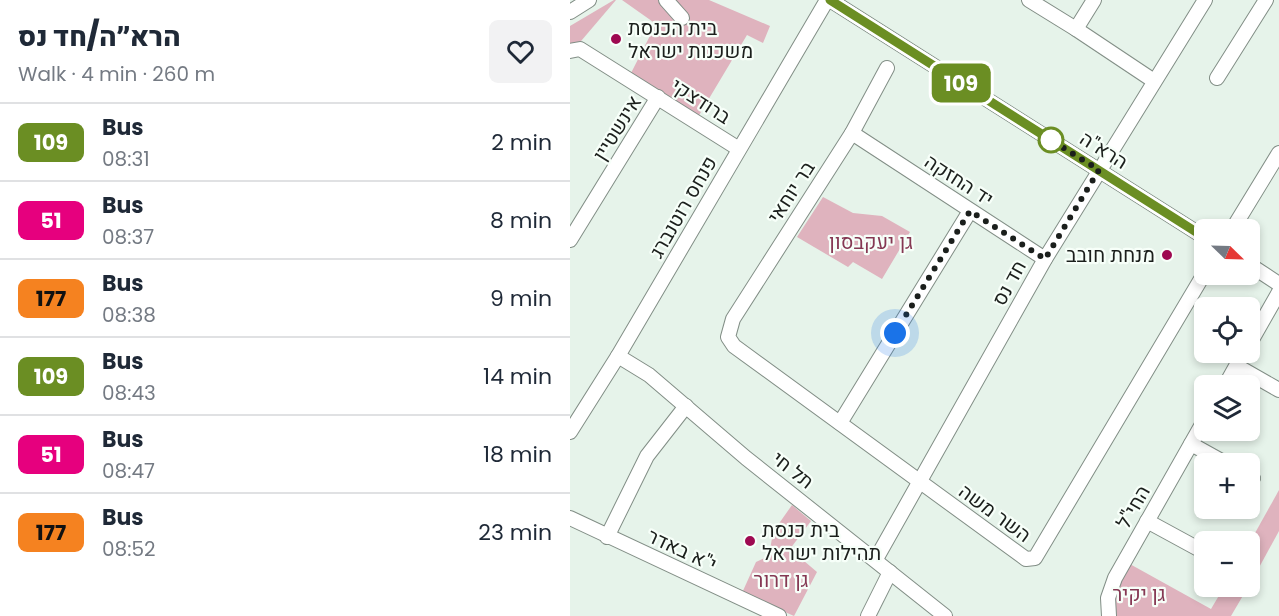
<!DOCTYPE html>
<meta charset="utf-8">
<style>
:root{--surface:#fff;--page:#f2f2f3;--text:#1f2937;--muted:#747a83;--line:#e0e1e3}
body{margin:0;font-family:Poppins,Heebo,sans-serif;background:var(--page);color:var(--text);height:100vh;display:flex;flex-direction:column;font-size:22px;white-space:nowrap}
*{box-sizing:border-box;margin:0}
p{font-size:20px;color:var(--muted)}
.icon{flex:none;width:33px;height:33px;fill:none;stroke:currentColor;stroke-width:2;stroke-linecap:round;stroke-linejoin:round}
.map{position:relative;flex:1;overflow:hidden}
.sheet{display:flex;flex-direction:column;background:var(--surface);width:570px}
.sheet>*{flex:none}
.badge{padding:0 12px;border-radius:9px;font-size:21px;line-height:39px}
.needle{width:39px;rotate:113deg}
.fabs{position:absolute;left:624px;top:219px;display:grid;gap:12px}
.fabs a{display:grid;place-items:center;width:66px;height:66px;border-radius:9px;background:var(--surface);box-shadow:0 3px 9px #0003;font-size:30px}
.you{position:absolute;width:30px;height:30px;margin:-15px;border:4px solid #fff;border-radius:50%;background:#1a73e8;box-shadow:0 0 0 9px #1a73e833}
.map>.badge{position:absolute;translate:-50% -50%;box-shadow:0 0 0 3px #fff}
.round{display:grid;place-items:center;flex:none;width:63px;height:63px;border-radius:9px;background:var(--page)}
.overview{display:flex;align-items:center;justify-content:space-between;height:102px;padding:0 18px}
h1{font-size:28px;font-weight:800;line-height:45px}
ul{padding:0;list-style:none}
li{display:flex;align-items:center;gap:18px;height:78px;padding:0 18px;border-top:2px solid var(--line)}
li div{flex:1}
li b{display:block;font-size:22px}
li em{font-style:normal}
li .badge{min-width:66px;font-weight:700;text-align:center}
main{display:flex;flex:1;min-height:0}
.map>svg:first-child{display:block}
.green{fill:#dfb3be}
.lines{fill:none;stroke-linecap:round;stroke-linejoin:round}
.minor-casing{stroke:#828e86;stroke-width:16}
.minor{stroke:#fff;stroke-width:14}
.line-casing{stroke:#fff;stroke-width:14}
.line{stroke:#6b8e23;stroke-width:9}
.walk{stroke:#1b1f1c;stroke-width:6;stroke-dasharray:0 10.8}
.poi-dot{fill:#9e0951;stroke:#f7fff9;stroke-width:2}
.stop-dot{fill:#fff;stroke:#6b8e23;stroke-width:3}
.labels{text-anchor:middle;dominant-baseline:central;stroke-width:4.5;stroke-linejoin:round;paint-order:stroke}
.poi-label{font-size:20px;fill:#1b1f1c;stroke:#f7fff9;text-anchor:start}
.street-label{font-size:20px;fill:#1b1f1c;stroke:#f7fff9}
.park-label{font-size:20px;fill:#853853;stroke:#f7fff9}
</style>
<main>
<section class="sheet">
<div class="overview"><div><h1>הרא״ה/חד נס</h1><p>Walk · 4 min · 260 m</p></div><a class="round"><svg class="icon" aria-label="heart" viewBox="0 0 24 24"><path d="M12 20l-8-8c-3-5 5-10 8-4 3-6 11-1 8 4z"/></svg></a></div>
<ul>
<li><span class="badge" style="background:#6b8e23;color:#fff">109</span><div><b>Bus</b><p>08:31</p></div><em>2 min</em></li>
<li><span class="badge" style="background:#e6007e;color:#fff">51</span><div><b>Bus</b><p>08:37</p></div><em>8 min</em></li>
<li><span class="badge" style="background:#f58220;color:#111">177</span><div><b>Bus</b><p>08:38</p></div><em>9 min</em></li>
<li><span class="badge" style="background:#6b8e23;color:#fff">109</span><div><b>Bus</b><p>08:43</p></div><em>14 min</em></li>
<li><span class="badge" style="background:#e6007e;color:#fff">51</span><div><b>Bus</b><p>08:47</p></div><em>18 min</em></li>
<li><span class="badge" style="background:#f58220;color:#111">177</span><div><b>Bus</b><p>08:52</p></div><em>23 min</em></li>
</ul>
</section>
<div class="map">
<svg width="709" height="616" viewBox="0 0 709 616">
<rect width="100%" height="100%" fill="#e6f3ea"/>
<g class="green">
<polygon points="44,0 46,0 0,54 0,26"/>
<polygon points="52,0 139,0 200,26 193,43 177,35 128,117 60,75 86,24"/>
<polygon points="253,197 283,213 312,216 340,232 312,279 283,262 278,267 227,237"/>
<polygon points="709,490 709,531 680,584 680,542"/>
<polygon points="222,505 241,521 220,549 247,572 224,616 172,593 186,562 199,556 203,532"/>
<path d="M558,563L641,609L654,587H678L661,616H546C541,599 552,578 558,563Z"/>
</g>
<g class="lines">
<defs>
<g id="minor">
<polyline points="96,0 112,18"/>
<polyline points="260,0 634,237"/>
<polyline points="459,0 506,29 584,81"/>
<polyline points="0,12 19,0"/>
<polyline points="506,29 524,0"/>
<polyline points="0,51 10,49 169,149"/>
<polyline points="317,68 282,133 163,319 158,337 164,346 456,559 465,558 634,274"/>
<polyline points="647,78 696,0"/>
<polyline points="282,133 475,259"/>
<polyline points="662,230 709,153"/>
<polyline points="0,240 88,97"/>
<polyline points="680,265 709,284"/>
<polyline points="680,343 709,292"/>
<polyline points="48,356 79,375 176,458 375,616"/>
<polyline points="667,366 709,390"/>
<polyline points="655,386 674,352"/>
<polyline points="270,423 400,211"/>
<polyline points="0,432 48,356 257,0"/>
<polyline points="621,444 657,464"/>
<polyline points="680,476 683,478"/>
<polyline points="0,518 209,616"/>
<polyline points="577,521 634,552"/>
<polyline points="37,537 77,456 116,406"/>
<polyline points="306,559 475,259 635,0"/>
<polyline points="298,616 320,572"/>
<polyline points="539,616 538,598 545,578 634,421"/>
</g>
</defs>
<use href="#minor" class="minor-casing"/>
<use href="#minor" class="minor"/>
</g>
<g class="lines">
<defs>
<polyline id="line" points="260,0 634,237"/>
</defs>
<use href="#line" class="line-casing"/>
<use href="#line" class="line"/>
<polyline class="walk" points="325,333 400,211 475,259 529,170 481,140"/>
</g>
<g class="poi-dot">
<circle cx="46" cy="39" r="6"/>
<circle cx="597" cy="255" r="6"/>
<circle cx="180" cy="541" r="6"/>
</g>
<circle class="stop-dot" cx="481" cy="140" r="12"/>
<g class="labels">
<g class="poi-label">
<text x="58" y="28">בית הכנסת<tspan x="58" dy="23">משכנות ישראל</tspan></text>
<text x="585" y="255" text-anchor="end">מנחת חובב</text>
<text x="192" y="530">בית כנסת<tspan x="192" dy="23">תהילות ישראל</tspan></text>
</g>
<g class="street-label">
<text transform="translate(131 101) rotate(33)">ברודצקי</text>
<text transform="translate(47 128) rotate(-58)">אינשטיין</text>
<text transform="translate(534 150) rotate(32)">הרא"ה</text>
<text transform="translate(389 180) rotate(33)">יד החזקה</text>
<text transform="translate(221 192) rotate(-57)">בר יוחאי</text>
<text transform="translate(113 207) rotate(-60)">פנחס רוטנברג</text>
<text transform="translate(439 283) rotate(-61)">חד נס</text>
<text transform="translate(223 470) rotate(38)">תל חי</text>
<text transform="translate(563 507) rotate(-60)">החי"ל</text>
<text transform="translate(425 513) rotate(36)">השר משה</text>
<text transform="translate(112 550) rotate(25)">י"א באדר</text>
</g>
<g class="park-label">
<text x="301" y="242">גן יעקבסון</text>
<text x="211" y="580">גן דרור</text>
<text x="569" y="594">גן יקיר</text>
</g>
</g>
</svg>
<div class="fabs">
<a><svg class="needle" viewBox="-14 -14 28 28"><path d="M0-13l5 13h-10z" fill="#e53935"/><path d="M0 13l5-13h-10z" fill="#747a83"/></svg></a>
<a><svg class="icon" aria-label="locate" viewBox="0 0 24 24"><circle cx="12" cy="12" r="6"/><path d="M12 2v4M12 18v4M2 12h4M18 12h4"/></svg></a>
<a><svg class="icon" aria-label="layers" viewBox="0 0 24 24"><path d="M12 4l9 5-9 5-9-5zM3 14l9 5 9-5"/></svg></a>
<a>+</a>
<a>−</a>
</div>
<div class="you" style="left:325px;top:333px"></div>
<b class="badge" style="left:391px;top:83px;background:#6b8e23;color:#fff">109</b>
</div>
</main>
